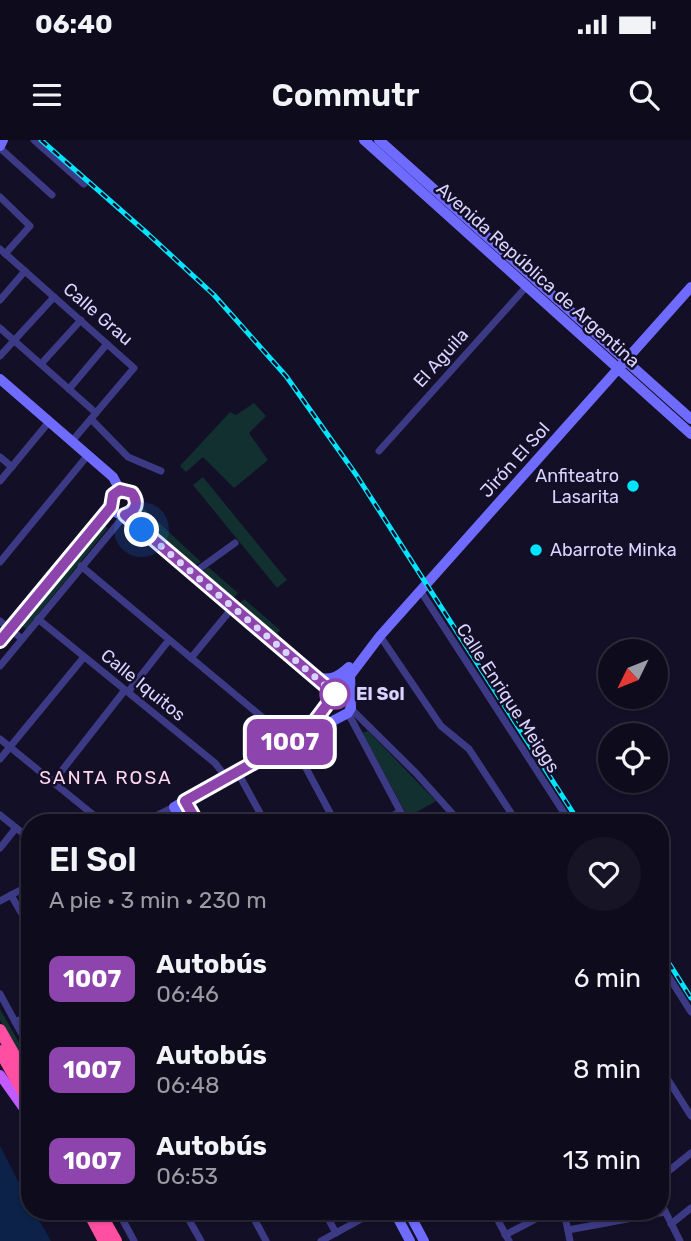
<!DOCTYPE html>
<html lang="es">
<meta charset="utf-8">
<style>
:root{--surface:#0e0b1c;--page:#171425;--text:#f1f3f6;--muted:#9b9ba3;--line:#2e2b3b}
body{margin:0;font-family:Rubik,sans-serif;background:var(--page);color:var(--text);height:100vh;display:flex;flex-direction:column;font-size:26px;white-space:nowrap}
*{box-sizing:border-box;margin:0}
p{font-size:23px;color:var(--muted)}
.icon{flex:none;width:38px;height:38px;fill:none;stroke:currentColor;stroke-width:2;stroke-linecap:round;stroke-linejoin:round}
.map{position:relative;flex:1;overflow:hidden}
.details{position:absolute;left:21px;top:674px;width:648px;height:406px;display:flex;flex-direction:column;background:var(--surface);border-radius:28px;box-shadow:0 2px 5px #0004,0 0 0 2px var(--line)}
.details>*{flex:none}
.badge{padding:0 14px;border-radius:10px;font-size:24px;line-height:46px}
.needle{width:46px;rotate:227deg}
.buttons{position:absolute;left:598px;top:499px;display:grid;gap:14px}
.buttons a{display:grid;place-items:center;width:70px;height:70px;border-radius:50%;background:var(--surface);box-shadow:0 2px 5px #0004,0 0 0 2px var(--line);font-size:35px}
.you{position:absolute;width:35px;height:35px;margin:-18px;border:5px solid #fff;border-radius:50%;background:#1a73e8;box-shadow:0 0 0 10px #1a73e833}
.map>.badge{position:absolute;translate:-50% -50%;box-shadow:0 0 0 4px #fff}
.round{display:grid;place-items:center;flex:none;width:74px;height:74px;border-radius:37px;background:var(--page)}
.head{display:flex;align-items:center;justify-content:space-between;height:119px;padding:0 28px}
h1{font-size:33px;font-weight:600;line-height:52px}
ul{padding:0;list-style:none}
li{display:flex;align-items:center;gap:21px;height:91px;padding:0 28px}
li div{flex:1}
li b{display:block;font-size:26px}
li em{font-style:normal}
li .badge{min-width:77px;font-weight:700;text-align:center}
.status{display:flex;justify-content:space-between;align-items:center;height:49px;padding:0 35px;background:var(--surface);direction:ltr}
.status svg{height:19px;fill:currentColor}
header{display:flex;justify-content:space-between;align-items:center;height:91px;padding:0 28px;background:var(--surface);font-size:32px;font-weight:600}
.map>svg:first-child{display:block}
.green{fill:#12302f}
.water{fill:#0c2248}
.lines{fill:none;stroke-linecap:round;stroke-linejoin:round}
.street{stroke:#3d3a85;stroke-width:7}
.secondary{stroke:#6f6bff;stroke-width:10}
.primary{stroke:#c25bff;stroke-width:10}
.highway{stroke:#ff4fa3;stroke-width:12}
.rail-casing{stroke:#00e5ff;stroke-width:5}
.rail{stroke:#130f26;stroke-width:2.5;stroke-dasharray:8;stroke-linecap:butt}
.line-casing{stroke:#fff;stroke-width:16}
.line{stroke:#8e44ad;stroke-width:10}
.walk{stroke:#d9d4ff;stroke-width:7;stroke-dasharray:0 12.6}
.poi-dot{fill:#00e5ff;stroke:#130f26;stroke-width:2.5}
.stop-dot{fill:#fff;stroke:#8e44ad;stroke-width:3.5}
.labels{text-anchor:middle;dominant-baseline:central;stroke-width:5;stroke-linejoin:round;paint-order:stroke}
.street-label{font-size:18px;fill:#d9d4ff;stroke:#130f26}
.poi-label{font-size:18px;fill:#d9d4ff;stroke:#130f26;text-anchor:end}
.stop-label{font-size:18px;font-weight:bold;fill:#d9d4ff;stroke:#130f26;text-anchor:start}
.neighbourhood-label{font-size:19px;letter-spacing:2px;fill:#ffd6f0;stroke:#130f26}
</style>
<div class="status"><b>06:40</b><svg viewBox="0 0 49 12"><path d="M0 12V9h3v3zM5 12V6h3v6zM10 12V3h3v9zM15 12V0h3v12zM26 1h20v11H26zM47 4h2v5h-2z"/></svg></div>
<header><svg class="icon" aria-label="menu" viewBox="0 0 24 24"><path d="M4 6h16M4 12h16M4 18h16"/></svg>Commutr<svg class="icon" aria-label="search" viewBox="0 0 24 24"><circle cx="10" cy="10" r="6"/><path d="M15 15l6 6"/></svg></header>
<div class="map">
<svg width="691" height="1101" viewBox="0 0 691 1101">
<rect width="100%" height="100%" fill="#130f26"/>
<g class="green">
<polygon points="254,263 266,276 249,293 268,320 234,348 203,317 186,332 180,326 230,272 236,275"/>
<polygon points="203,337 287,440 277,448 193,345"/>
<polygon points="143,368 201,422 194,426 134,377"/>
<polygon points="101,382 108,388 26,489 18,483"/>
<polygon points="208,427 238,453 234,458 202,432"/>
<polygon points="244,459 280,490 277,494 239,464"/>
<polygon points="368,591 436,661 408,677 362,593"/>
<polygon points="0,869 30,922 30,933 0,880"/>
</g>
<polygon class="water" points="0,1006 30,1064 30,1071 34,1071 51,1101 0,1101"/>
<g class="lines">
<g class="street">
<polyline points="34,0 84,44"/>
<polyline points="0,8 52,55"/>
<polyline points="0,57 30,86 5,114"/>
<polyline points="0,109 134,228 73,300"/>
<polyline points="0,160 25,131"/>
<polyline points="0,188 96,273"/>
<polyline points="0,216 54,157"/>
<polyline points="41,224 81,180"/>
<polyline points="69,249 107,204"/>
<polyline points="91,279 128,317 161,331"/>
<polyline points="379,311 527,146"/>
<polyline points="0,317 12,327"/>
<polyline points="0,341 48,283"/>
<polyline points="0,422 88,315"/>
<polyline points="81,426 292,602 335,682"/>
<polyline points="192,434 235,403"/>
<polyline points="420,450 570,682"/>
<polyline points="38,479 215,623 226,637"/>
<polyline points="0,481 22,499"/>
<polyline points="380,496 441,586 469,609 517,682"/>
<polyline points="0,501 111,367"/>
<polyline points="191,518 233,467"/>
<polyline points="0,526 125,375"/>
<polyline points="128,552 169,500"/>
<polyline points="336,554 416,633 460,682"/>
<polyline points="348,573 406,682"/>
<polyline points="0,599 102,682"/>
<polyline points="0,619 84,517"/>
<polyline points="237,631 265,682"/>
<polyline points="53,642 125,550"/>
<polyline points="0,675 30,699"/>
<polyline points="144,682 174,667"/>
<polyline points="380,682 400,672"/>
<polyline points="0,708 16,688"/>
<polyline points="11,755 30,788"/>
<polyline points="0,761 30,745"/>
<polyline points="660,823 691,872"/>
<polyline points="0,854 30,909"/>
<polyline points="15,882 30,875"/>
<polyline points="660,927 691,976"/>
<polyline points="660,1038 691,1013"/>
<polyline points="660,1061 680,1101"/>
<polyline points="118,1071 134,1101"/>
<polyline points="184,1071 201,1101"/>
<polyline points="250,1071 266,1101"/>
<polyline points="324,1071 336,1093"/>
<polyline points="493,1071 509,1101"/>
<polyline points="564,1071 570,1101"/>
<polyline points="123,1080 140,1071"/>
<polyline points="671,1084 691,1068"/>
<polyline points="568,1090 665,1072"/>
<polyline points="505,1095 551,1071"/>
<polyline points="321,1101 376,1071"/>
</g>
<g class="secondary">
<polyline points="364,0 691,294"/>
<polyline points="379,0 691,279"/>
<polyline points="0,6 3,0"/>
<polyline points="0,239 113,337 120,350"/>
<path d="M120,350L111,358C110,368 115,375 125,375L336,554"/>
<polyline points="120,350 128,351 136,360 134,370 125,375"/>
<path d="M316,537C331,541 338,537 349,527"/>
<polyline points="305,595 380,496 691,147"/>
<polyline points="185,661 197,682"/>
<polyline points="183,682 174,667 237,631 348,573 351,568 350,535"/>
<polyline points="394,1071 410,1101"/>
<polyline points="408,1071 424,1101"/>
</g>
<polyline class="primary" points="0,935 30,977"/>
<g class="highway">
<polyline points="0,890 30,943"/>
<polyline points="0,911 30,964"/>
<polyline points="88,1071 104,1101"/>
<polyline points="99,1071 116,1101"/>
</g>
<defs>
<g id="rail">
<polyline points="41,0 148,94 214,155 286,236 357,336 579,682"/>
<polyline points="660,809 691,858"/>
</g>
</defs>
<use href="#rail" class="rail-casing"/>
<use href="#rail" class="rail"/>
</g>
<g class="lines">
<defs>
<path id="line" d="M0,501L111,367L113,355L120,350L132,353C139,362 136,372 125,375L335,554L305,594L185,661L197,682"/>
</defs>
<use href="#line" class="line-casing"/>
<use href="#line" class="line"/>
<polyline class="walk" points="142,390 335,554"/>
</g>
<g class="poi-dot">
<circle cx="633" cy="346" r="7"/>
<circle cx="536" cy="410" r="7"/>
</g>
<circle class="stop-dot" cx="335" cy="554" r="14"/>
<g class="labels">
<g class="street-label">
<text transform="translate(538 135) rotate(42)">Avenida República de Argentina</text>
<text transform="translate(98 174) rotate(41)">Calle Grau</text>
<text transform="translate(441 218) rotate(-48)">El Aguila</text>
<text transform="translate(515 320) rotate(-48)">Jirón El Sol</text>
<text transform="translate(143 545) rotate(39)">Calle Iquitos</text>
<text transform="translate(508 558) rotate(57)">Calle Enrique Meiggs</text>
</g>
<g class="poi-label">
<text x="619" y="336">Anfiteatro<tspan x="619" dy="21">Lasarita</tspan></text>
<text x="550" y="410" text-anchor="start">Abarrote Minka</text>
</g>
<g class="stop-label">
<text x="356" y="554">El Sol</text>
</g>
<g class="neighbourhood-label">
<text x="106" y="637">SANTA ROSA</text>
</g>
</g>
</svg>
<div class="buttons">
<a><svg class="needle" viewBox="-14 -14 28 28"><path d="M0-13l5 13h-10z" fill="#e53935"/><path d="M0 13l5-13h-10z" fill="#9b9ba3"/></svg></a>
<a><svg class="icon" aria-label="locate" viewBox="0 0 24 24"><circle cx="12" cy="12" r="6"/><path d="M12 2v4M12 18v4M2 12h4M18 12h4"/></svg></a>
</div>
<div class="you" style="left:142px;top:390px"></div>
<b class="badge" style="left:290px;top:602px;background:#8e44ad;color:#fff">1007</b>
<section class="details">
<div class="head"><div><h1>El Sol</h1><p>A pie · 3 min · 230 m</p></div><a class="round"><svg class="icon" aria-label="heart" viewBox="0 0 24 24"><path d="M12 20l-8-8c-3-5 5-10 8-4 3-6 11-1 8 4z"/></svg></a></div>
<ul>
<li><span class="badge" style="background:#8e44ad;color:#fff">1007</span><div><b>Autobús</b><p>06:46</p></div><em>6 min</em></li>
<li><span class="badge" style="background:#8e44ad;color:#fff">1007</span><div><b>Autobús</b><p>06:48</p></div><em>8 min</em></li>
<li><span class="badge" style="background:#8e44ad;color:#fff">1007</span><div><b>Autobús</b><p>06:53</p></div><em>13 min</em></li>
</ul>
</section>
</div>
